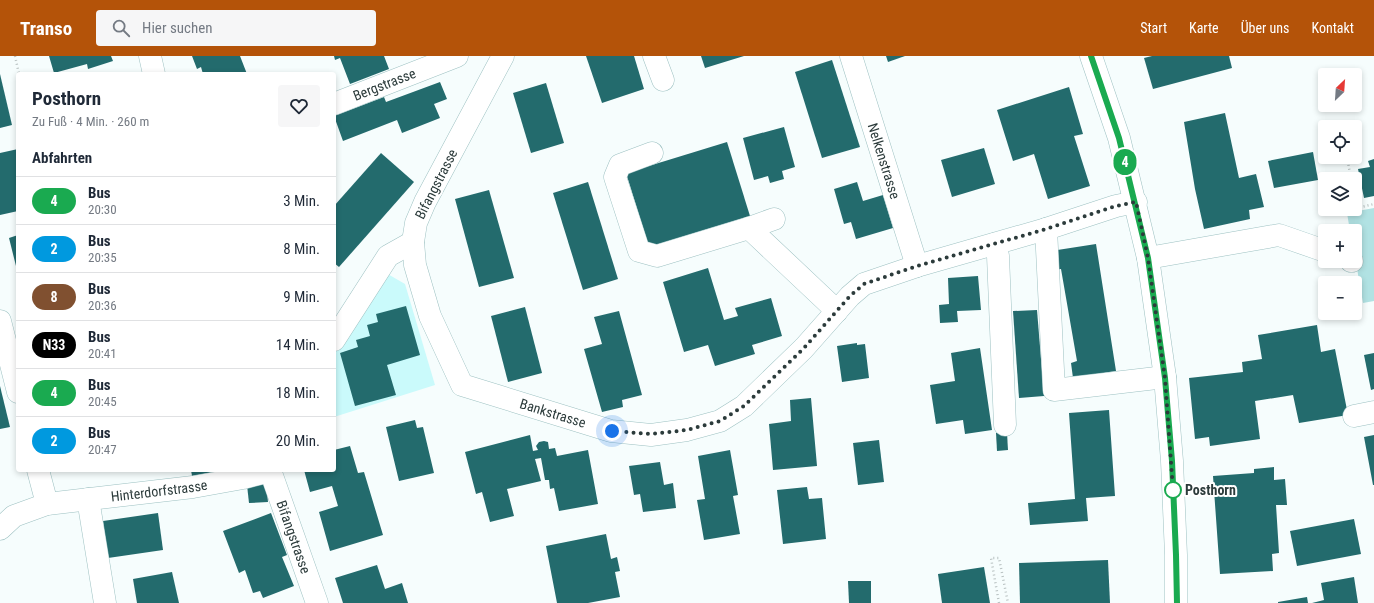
<!DOCTYPE html>
<html lang="de">
<meta charset="utf-8">
<style>
:root{--surface:#fff;--page:#f6f6f7;--text:#1f2937;--muted:#747a83;--line:#e0e1e3;--accent:#b45309}
body{margin:0;font-family:"Roboto Condensed",sans-serif;background:var(--page);color:var(--text);height:100vh;display:flex;flex-direction:column;font-size:15px;white-space:nowrap}
*{box-sizing:border-box;margin:0}
p{font-size:13px;color:var(--muted)}
.icon{flex:none;width:22px;height:22px;fill:none;stroke:currentColor;stroke-width:2;stroke-linecap:round;stroke-linejoin:round}
.map{position:relative;flex:1;overflow:hidden}
.drawer{position:absolute;left:16px;top:16px;width:320px;height:400px;display:flex;flex-direction:column;background:var(--surface);border-radius:4px;box-shadow:0 2px 6px #0003}
.drawer>*{flex:none}
.badge{padding:0 8px;border-radius:13px;font-size:14px;line-height:26px}
.needle{width:26px;rotate:25deg}
.controls{position:absolute;left:1318px;top:12px;display:grid;gap:8px}
.controls a{display:grid;place-items:center;width:44px;height:44px;border-radius:4px;background:var(--surface);box-shadow:0 2px 6px #0003;font-size:20px}
.you{position:absolute;width:20px;height:20px;margin:-10px;border:3px solid #fff;border-radius:50%;background:#1a73e8;box-shadow:0 0 0 6px #1a73e833}
.map>.badge{position:absolute;translate:-50% -50%;box-shadow:0 0 0 2px #fff}
h2{padding:0 16px;font-size:15px;line-height:36px}
.round{display:grid;place-items:center;flex:none;width:42px;height:42px;border-radius:4px;background:var(--page)}
.summary{display:flex;align-items:center;justify-content:space-between;height:68px;padding:0 16px}
h1{font-size:19px;font-weight:700;line-height:30px}
ul{padding:0;list-style:none}
li{display:flex;align-items:center;gap:12px;height:48px;padding:0 16px;border-top:1px solid var(--line)}
li div{flex:1}
li b{display:block;font-size:15px}
li em{font-style:normal}
li .badge{min-width:44px;font-weight:700;text-align:center}
header{display:flex;align-items:center;gap:24px;box-sizing:border-box;height:56px;padding:0 20px;background:var(--accent);color:#fff}
header strong{font-size:19px}
nav{display:flex;gap:22px;margin-inline-start:auto;font-size:14px}
.search{width:280px;height:36px;background:var(--page);display:flex;align-items:center;gap:10px;box-sizing:border-box;padding:0 14px;border-radius:4px;color:var(--muted);font-size:15px}
.map>svg:first-child{display:block}
.built{fill:#cafafb}
.green{fill:#b1e2e3}
.building{fill:#236b6d}
.lines{fill:none;stroke-linecap:round;stroke-linejoin:round}
.minor-casing{stroke:#9dc1c2;stroke-width:23}
.major-casing{stroke:#9dc1c2;stroke-width:23}
.path{stroke:#b8c1c1;stroke-width:2.5;stroke-dasharray:1 3;stroke-linecap:butt}
.minor{stroke:#fff;stroke-width:22}
.major{stroke:#fff;stroke-width:22}
.line-casing{stroke:#fff;stroke-width:9}
.line{stroke:#1aaa50;stroke-width:6}
.walk{stroke:#2c3b3b;stroke-width:4;stroke-dasharray:0 7.2}
.stop-dot{fill:#fff;stroke:#1aaa50;stroke-width:2}
.labels{text-anchor:middle;dominant-baseline:central;stroke-width:4;stroke-linejoin:round;paint-order:stroke}
.street-label{font-size:14px;fill:#2c3b3b;stroke:#fff}
.stop-label{font-size:14px;font-weight:bold;fill:#2c3b3b;stroke:#fff;text-anchor:start}
</style>
<header>
<strong>Transo</strong>
<div class="search"><svg class="icon" aria-label="search" viewBox="0 0 24 24"><circle cx="10" cy="10" r="6"/><path d="M15 15l6 6"/></svg>Hier suchen</div>
<nav><a>Start</a><a>Karte</a><a>Über uns</a><a>Kontakt</a></nav>
</header>
<div class="map">
<svg width="1374" height="547" viewBox="0 0 1374 547">
<rect width="100%" height="100%" fill="#f6fdfd"/>
<polygon class="built" points="386,217 405,228 435,329 334,361 334,294"/>
<polygon class="green" points="1374,152 1374,245 1363,247 1355,201 1355,175 1350,175 1347,157"/>
<g class="building">
<polygon points="49,0 111,0 113,5 88,13 87,8 54,17"/>
<polygon points="192,0 240,0 247,18 203,18 201,11 197,13"/>
<polygon points="334,0 384,0 389,13 350,28 340,2 335,4"/>
<polygon points="586,0 634,0 644,33 602,47"/>
<polygon points="701,0 744,0 705,12"/>
<polygon points="886,0 905,0 888,6"/>
<polygon points="1152,0 1229,0 1232,12 1153,33 1144,2"/>
<polygon points="832,4 860,91 822,102 795,16"/>
<polygon points="0,18 12,69 0,72"/>
<polygon points="440,26 447,43 434,48 440,62 402,77 397,64 343,85 334,60 384,41 386,46"/>
<polygon points="546,27 564,87 531,97 513,37"/>
<polygon points="1069,31 1083,78 1074,80 1090,130 1048,143 1034,98 1013,105 997,54"/>
<polygon points="1225,57 1239,122 1256,118 1264,151 1249,154 1250,163 1204,173 1195,133 1184,66"/>
<polygon points="784,71 795,111 782,115 784,123 770,127 768,120 754,124 743,82"/>
<polygon points="727,86 750,160 649,191 626,117"/>
<polygon points="984,92 995,128 952,141 941,104"/>
<polygon points="18,93 18,155 0,159 0,97"/>
<polygon points="1313,96 1318,124 1274,132 1268,105"/>
<polygon points="381,97 414,126 339,211 334,207 334,150"/>
<polygon points="1374,103 1374,140 1364,142 1358,113 1370,111 1368,105"/>
<polygon points="588,126 618,223 583,234 553,137"/>
<polygon points="857,126 863,145 883,139 893,172 856,183 851,166 844,168 834,133"/>
<polygon points="489,134 514,222 479,231 455,143"/>
<polygon points="18,179 18,214 17,214 9,182"/>
<polygon points="1096,188 1116,315 1073,322 1071,307 1077,305 1061,213 1054,214 1051,195"/>
<polygon points="708,212 724,264 738,260 735,252 771,242 782,280 752,289 755,298 715,310 708,289 684,296 663,226"/>
<polygon points="978,220 981,254 957,255 958,266 940,267 939,249 949,248 948,222"/>
<polygon points="406,250 420,299 387,309 396,339 355,350 340,297 358,291 356,284 370,280 367,269 378,266 376,258"/>
<polygon points="525,251 542,317 508,326 491,260"/>
<polygon points="1037,254 1044,340 1019,342 1013,255"/>
<polygon points="619,255 642,339 622,344 623,351 602,356 584,293 602,288 594,261"/>
<polygon points="1317,269 1321,296 1335,293 1348,359 1299,367 1293,339 1255,345 1260,383 1210,390 1209,381 1195,383 1189,322 1243,316 1242,306 1262,303 1258,279"/>
<polygon points="857,287 857,289 865,288 869,322 842,326 837,290"/>
<polygon points="980,292 992,374 965,378 963,364 936,368 930,329 955,325 951,297"/>
<polygon points="1374,297 1374,333 1371,334 1364,299"/>
<polygon points="0,330 10,371 0,373"/>
<polygon points="811,342 817,410 773,414 769,368 791,365 790,344"/>
<polygon points="1109,354 1115,440 1086,442 1088,465 1030,469 1028,447 1075,443 1069,357"/>
<polygon points="415,364 417,372 423,371 434,417 399,425 386,371"/>
<polygon points="996,377 1007,377 1008,394 997,395"/>
<polygon points="530,379 533,395 538,394 536,390 539,386 544,385 548,386 549,393 555,392 557,400 588,394 598,448 559,455 554,432 550,433 549,424 545,424 541,402 535,403 541,425 507,433 514,460 490,466 482,436 476,438 465,396"/>
<polygon points="1374,379 1374,429 1373,429 1364,381"/>
<polygon points="879,384 884,426 858,429 853,387"/>
<polygon points="350,390 358,417 364,416 383,479 330,495 319,456 338,450 332,430 310,436 304,414 334,414 334,394"/>
<polygon points="730,394 738,439 733,440 740,478 704,484 697,444 705,443 698,400"/>
<polygon points="660,406 664,429 673,427 676,452 643,456 640,438 634,439 629,410"/>
<polygon points="1274,411 1274,424 1285,423 1287,449 1276,449 1279,497 1272,498 1273,515 1220,518 1213,420 1254,417 1254,413"/>
<polygon points="191,414 219,414 219,415 192,420"/>
<polygon points="266,427 268,446 249,447 247,429"/>
<polygon points="807,431 809,443 822,442 826,483 783,488 777,434"/>
<polygon points="158,457 163,494 108,502 103,465"/>
<polygon points="271,457 287,499 282,501 294,530 263,542 260,535 253,537 245,514 239,517 223,475"/>
<polygon points="1354,463 1361,498 1297,510 1290,475"/>
<polygon points="606,478 611,503 617,501 620,515 615,516 620,541 588,547 557,547 546,490"/>
<polygon points="1108,504 1110,547 1020,547 1019,507"/>
<polygon points="377,509 385,533 402,527 408,547 343,547 335,522"/>
<polygon points="984,511 990,547 942,547 938,518"/>
<polygon points="172,516 179,547 137,547 133,523"/>
<polygon points="1354,521 1358,547 1312,547 1324,544 1321,527"/>
<polygon points="848,525 871,525 871,547 849,547"/>
<polygon points="1307,541 1308,547 1278,547 1278,546"/>
</g>
<g class="lines">
<defs>
<g id="minor">
<polyline points="150,0 154,18"/>
<path id="s1" d="M503,0L425,146L416,167L413,186L415,209L430,260L462,329L611,375L651,379L687,374L720,365L744,350L804,292L850,240L864,228L917,210L1046,173L1116,150L1136,146"/>
<polyline points="654,0 663,24"/>
<path id="s2" d="M851,0L917,210"/>
<path id="s3" d="M334,48L457,0"/>
<polyline points="652,97 620,109 615,121 639,195 657,200 749,172 774,163"/>
<polyline points="749,172 837,255"/>
<polyline points="1046,173 1054,334 1165,321"/>
<polyline points="995,188 998,200 1005,369"/>
<polyline points="1148,202 1279,179 1325,195"/>
<polyline points="1351,205 1352,205"/>
<polyline points="0,265 18,336"/>
<polyline points="334,284 388,200 413,186"/>
<polyline points="1354,360 1374,356"/>
<polyline points="38,414 47,448"/>
<path id="s4" d="M270,414L317,547"/>
<polyline points="88,443 105,547"/>
<path id="s5" d="M0,473L14,460L47,448L193,431L243,422L270,415"/>
</g>
<polyline id="major" points="1091,0 1119,82 1148,202 1165,321 1172,405 1176,499 1176,547"/>
</defs>
<use href="#minor" class="minor-casing"/>
<use href="#major" class="major-casing"/>
<g class="path">
<polyline points="15,0 19,18"/>
<polyline points="1347,101 1351,123"/>
<polyline points="1355,143 1357,152 1374,148"/>
<polyline points="999,547 991,502 999,502 1008,547"/>
</g>
<use href="#minor" class="minor"/>
<use href="#major" class="major"/>
</g>
<g class="lines">
<defs>
<polyline id="line" points="1091,0 1119,82 1148,202 1165,322 1172,405 1176,499 1177,547"/>
</defs>
<use href="#line" class="line-casing"/>
<use href="#line" class="line"/>
<polyline class="walk" points="612,375 651,378 687,374 720,365 744,350 804,292 850,240 864,228 917,210 1046,173 1116,150 1136,146 1148,202 1165,322 1173,434"/>
</g>
<circle class="stop-dot" cx="1173" cy="434" r="8"/>
<g class="labels">
<g class="street-label">
<text stroke="none"><textPath href="#s3" startOffset="54">Bergstrasse</textPath></text>
<text stroke="none"><textPath href="#s2" startOffset="110">Nelkenstrasse</textPath></text>
<text transform="translate(436 128) rotate(-63)">Bifangstrasse</text>
<text stroke="none"><textPath href="#s1" startOffset="455">Bankstrasse</textPath></text>
<text stroke="none"><textPath href="#s5" startOffset="167">Hinterdorfstrasse</textPath></text>
<text stroke="none"><textPath href="#s4" startOffset="71">Bifangstrasse</textPath></text>
</g>
<g class="stop-label">
<text x="1185" y="434">Posthorn</text>
</g>
</g>
</svg>
<div class="controls">
<a><svg class="needle" viewBox="-14 -14 28 28"><path d="M0-13l5 13h-10z" fill="#e53935"/><path d="M0 13l5-13h-10z" fill="#747a83"/></svg></a>
<a><svg class="icon" aria-label="locate" viewBox="0 0 24 24"><circle cx="12" cy="12" r="6"/><path d="M12 2v4M12 18v4M2 12h4M18 12h4"/></svg></a>
<a><svg class="icon" aria-label="layers" viewBox="0 0 24 24"><path d="M12 4l9 5-9 5-9-5zM3 14l9 5 9-5"/></svg></a>
<a>+</a>
<a>−</a>
</div>
<div class="you" style="left:612px;top:375px"></div>
<b class="badge" style="left:1125px;top:106px;background:#1aaa50;color:#fff">4</b>
<section class="drawer">
<div class="summary"><div><h1>Posthorn</h1><p>Zu Fuß · 4 Min. · 260 m</p></div><a class="round"><svg class="icon" aria-label="heart" viewBox="0 0 24 24"><path d="M12 20l-8-8c-3-5 5-10 8-4 3-6 11-1 8 4z"/></svg></a></div>
<h2>Abfahrten</h2>
<ul>
<li><span class="badge" style="background:#1aaa50;color:#fff">4</span><div><b>Bus</b><p>20:30</p></div><em>3 Min.</em></li>
<li><span class="badge" style="background:#0099df;color:#fff">2</span><div><b>Bus</b><p>20:35</p></div><em>8 Min.</em></li>
<li><span class="badge" style="background:#805030;color:#fff">8</span><div><b>Bus</b><p>20:36</p></div><em>9 Min.</em></li>
<li><span class="badge" style="background:#000;color:#fff">N33</span><div><b>Bus</b><p>20:41</p></div><em>14 Min.</em></li>
<li><span class="badge" style="background:#1aaa50;color:#fff">4</span><div><b>Bus</b><p>20:45</p></div><em>18 Min.</em></li>
<li><span class="badge" style="background:#0099df;color:#fff">2</span><div><b>Bus</b><p>20:47</p></div><em>20 Min.</em></li>
</ul>
</section>
</div>
